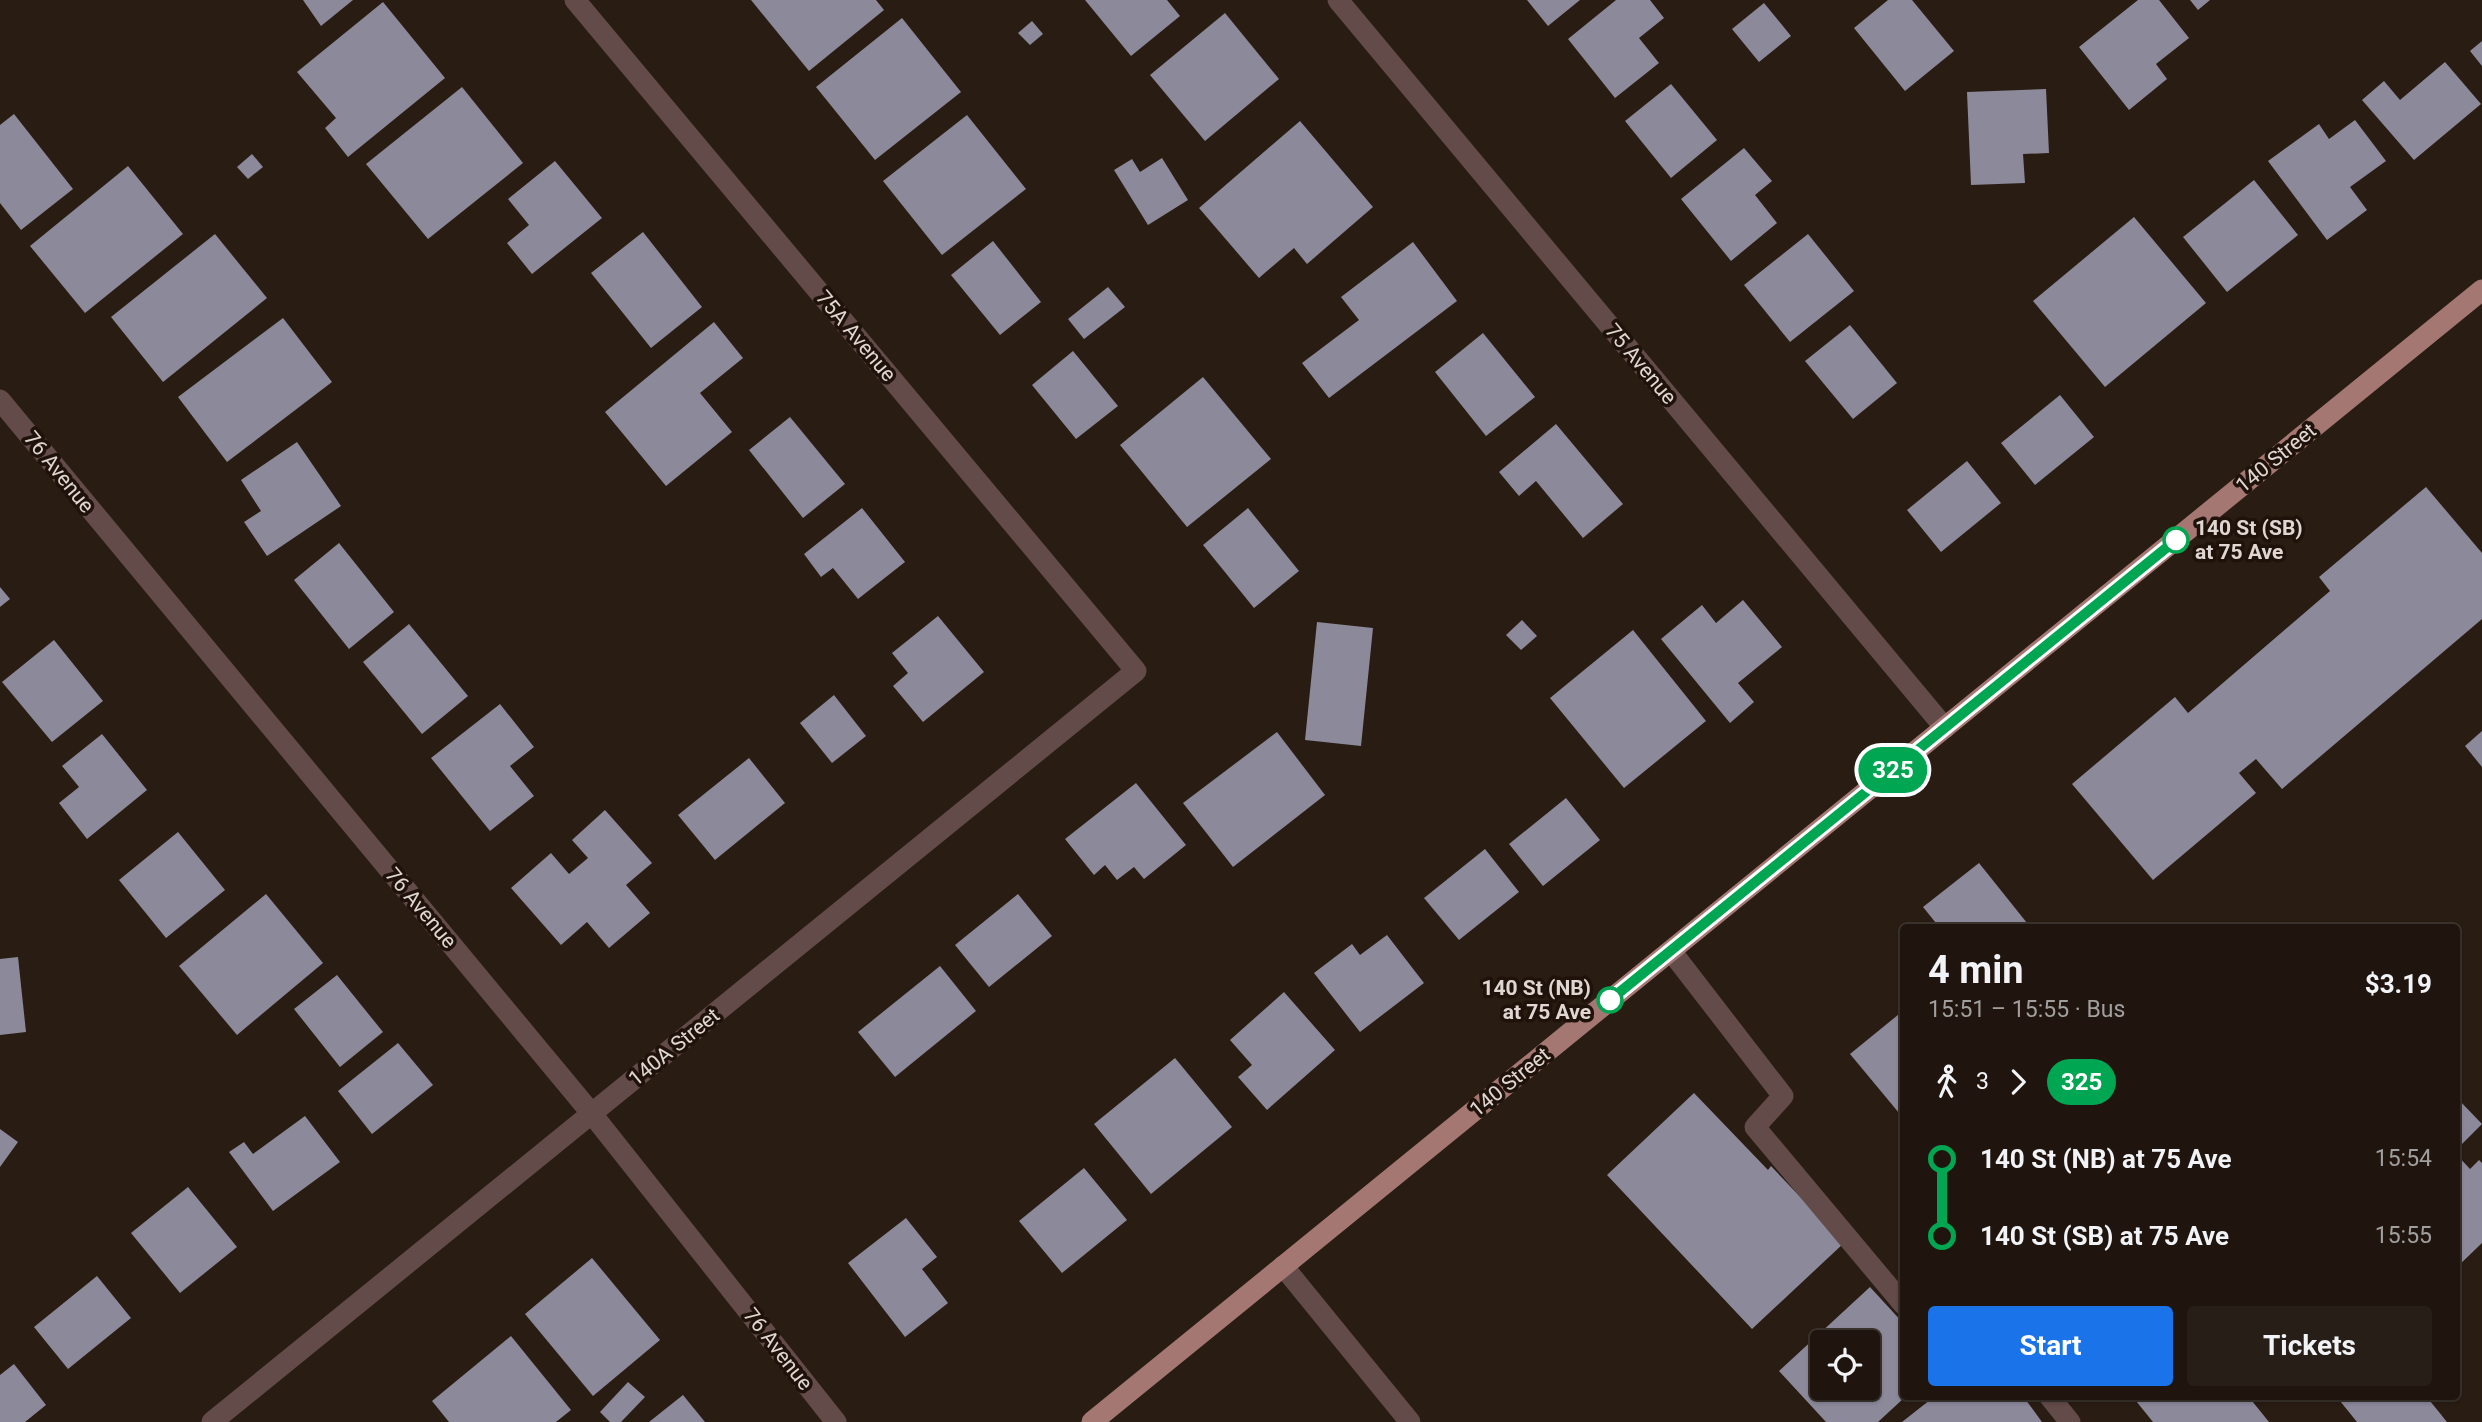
<!DOCTYPE html>
<meta charset="utf-8">
<style>
:root{--surface:#1f150e;--page:#271e17;--text:#f1f3f6;--muted:#a19f9e;--line:#3c342e;--accent:#1a73e8}
body{margin:0;font-family:Roboto,sans-serif;background:var(--page);color:var(--text);height:100vh;display:flex;flex-direction:column;font-size:26px;white-space:nowrap}
*{box-sizing:border-box;margin:0}
p{font-size:23px;color:var(--muted)}
.icon{flex:none;width:38px;height:38px;fill:none;stroke:currentColor;stroke-width:2;stroke-linecap:round;stroke-linejoin:round}
.map{position:relative;flex:1;overflow:hidden}
.panel{position:absolute;left:1900px;top:924px;width:560px;height:476px;display:flex;flex-direction:column;background:var(--surface);border-radius:7px;box-shadow:0 2px 5px #0004,0 0 0 2px var(--line)}
.panel>*{flex:none}
.badge{padding:0 14px;border-radius:23px;font-size:24px;line-height:46px}
.controls{position:absolute;left:1810px;top:1330px;display:grid;gap:14px}
.controls a{display:grid;place-items:center;width:70px;height:70px;border-radius:7px;background:var(--surface);box-shadow:0 2px 5px #0004,0 0 0 2px var(--line);font-size:35px}
.map>.badge{position:absolute;translate:-50% -50%;box-shadow:0 0 0 4px #fff}
.legs{display:flex;align-items:center;gap:10px;height:77px;padding:0 28px;font-size:23px}
.legs p{margin-inline-start:auto}
.head{display:flex;align-items:center;justify-content:space-between;height:119px;padding:0 28px}
h1{font-size:38px;font-weight:700;line-height:52px}
.action{display:flex;gap:14px;margin-top:auto;padding:14px 28px}
.action a{flex:1;height:80px;border-radius:7px;background:var(--accent);color:#fff;font-size:28px;font-weight:700;line-height:80px;text-align:center}
.action a+a{background:var(--page);color:var(--text)}
ul{padding:0 28px;list-style:none}
li{display:flex;align-items:center;gap:24px;height:77px;font-size:26px}
li i{display:grid;place-items:center;width:10px;height:100%;margin:0 9px;background:currentColor}
li i::after{content:'';width:18px;height:18px;margin:-9px;border:5px solid;border-radius:50%;background:var(--surface)}
li p{margin-inline-start:auto}
li:first-child i{background:linear-gradient(#0000 50%,currentColor 0)}
li:last-child i{background:linear-gradient(currentColor 50%,#0000 0)}
.map>svg:first-child{display:block}
.building{fill:#8b899a;fill-rule:evenodd}
.lines{fill:none;stroke-linecap:round;stroke-linejoin:round}
.minor{stroke:#624b49;stroke-width:21}
.major{stroke:#a47773;stroke-width:21}
.line-1-casing{stroke:#fff;stroke-width:16}
.line-1{stroke:#00a651;stroke-width:10}
.stop-1-dot{fill:#fff;stroke:#00a651;stroke-width:3.5}
.labels{text-anchor:middle;dominant-baseline:central;stroke-width:7;stroke-linejoin:round;paint-order:stroke}
.street-label{font-size:21px;fill:#e1d7d2;stroke:#1f120a}
.stop-label{font-size:21px;font-weight:bold;fill:#e1d7d2;stroke:#1f120a;text-anchor:start}
</style>
<div class="map">
<svg width="2482" height="1422" viewBox="0 0 2482 1422">
<rect width="100%" height="100%" fill="#291c13"/>
<g class="building">
<polygon points="303,0 353,0 321,26"/>
<polygon points="751,0 876,0 884,10 809,71"/>
<polygon points="1085,0 1167,0 1180,16 1131,56"/>
<polygon points="1527,0 1580,0 1548,26"/>
<polygon points="1616,0 1650,0 1664,18 1639,38 1659,63 1615,98 1568,39"/>
<polygon points="1888,0 1912,0 1954,51 1905,91 1854,28"/>
<polygon points="2138,0 2159,0 2189,38 2156,64 2167,79 2129,110 2079,47"/>
<polygon points="2190,0 2210,0 2198,10"/>
<polygon points="383,2 445,78 348,157 325,128 336,118 297,72"/>
<polygon points="1764,3 1791,36 1759,62 1732,29"/>
<polygon points="1225,13 1279,79 1205,141 1150,75"/>
<polygon points="902,18 961,92 875,160 816,87"/>
<polygon points="1032,21 1043,34 1030,45 1018,33"/>
<polygon points="2482,41 2482,66 2470,51"/>
<polygon points="2445,62 2481,104 2414,160 2362,100 2384,81 2400,100"/>
<polygon points="1671,84 1717,140 1671,178 1625,121"/>
<polygon points="462,87 523,163 428,239 366,164"/>
<polygon points="2046,89 2049,153 2023,154 2025,183 1971,185 1967,92"/>
<polygon points="14,114 73,189 21,230 0,203 0,125"/>
<polygon points="967,115 1026,189 942,255 883,181"/>
<polygon points="2355,120 2386,161 2350,187 2367,210 2327,240 2268,161 2319,124 2329,139"/>
<polygon points="1300,121 1373,207 1307,264 1294,248 1259,278 1199,208"/>
<polygon points="1744,148 1772,181 1755,195 1777,223 1731,261 1681,199"/>
<polygon points="252,154 263,167 248,179 237,167"/>
<polygon points="1162,158 1188,200 1148,225 1114,170 1132,159 1140,172"/>
<polygon points="555,161 602,218 532,274 507,243 529,225 508,199"/>
<polygon points="128,166 183,234 85,313 30,246"/>
<polygon points="2254,180 2298,235 2227,292 2183,237"/>
<polygon points="2134,217 2206,303 2105,387 2033,301"/>
<polygon points="643,232 702,307 651,348 591,273"/>
<polygon points="215,234 267,298 163,382 111,317"/>
<polygon points="1808,234 1854,291 1790,342 1744,285"/>
<polygon points="993,241 1041,302 1000,335 951,275"/>
<polygon points="1413,242 1457,301 1329,398 1302,363 1359,320 1341,297"/>
<polygon points="1108,287 1125,307 1084,339 1068,319"/>
<polygon points="283,318 332,382 227,462 178,397"/>
<polygon points="714,322 743,358 700,393 732,432 666,486 605,412"/>
<polygon points="1850,325 1897,383 1853,419 1805,361"/>
<polygon points="1483,333 1535,397 1486,436 1435,372"/>
<polygon points="1073,351 1118,406 1076,439 1032,385"/>
<polygon points="1203,377 1271,459 1187,527 1120,445"/>
<polygon points="2060,395 2094,437 2035,485 2001,443"/>
<polygon points="790,417 845,484 803,518 749,450"/>
<polygon points="1556,424 1623,504 1583,538 1536,481 1519,496 1499,472"/>
<polygon points="297,442 341,506 267,556 244,522 261,511 241,480"/>
<polygon points="1967,461 2001,503 1941,552 1907,510"/>
<polygon points="2426,487 2482,553 2482,619 2282,789 2256,759 2239,773 2256,793 2153,880 2072,784 2175,697 2188,713 2330,591 2319,577"/>
<polygon points="862,508 905,562 858,599 833,568 821,577 804,554"/>
<polygon points="1248,508 1299,571 1254,608 1203,545"/>
<polygon points="339,543 394,612 349,649 294,580"/>
<polygon points="0,587 10,599 0,607"/>
<polygon points="1743,600 1782,647 1738,683 1754,702 1730,723 1661,639 1702,605 1716,623"/>
<polygon points="938,616 984,672 923,722 893,686 908,673 892,653"/>
<polygon points="1522,620 1537,636 1521,650 1506,635"/>
<polygon points="1317,622 1373,628 1361,746 1305,740"/>
<polygon points="409,624 468,696 422,734 363,662"/>
<polygon points="1633,630 1706,721 1624,788 1550,698"/>
<polygon points="54,640 103,701 52,742 2,682"/>
<polygon points="834,695 866,736 832,763 800,723"/>
<polygon points="500,704 534,747 510,766 534,796 490,831 431,758"/>
<polygon points="2482,731 2482,767 2465,746"/>
<polygon points="1277,732 1325,795 1233,867 1183,803"/>
<polygon points="102,734 147,790 87,839 59,803 79,787 62,766"/>
<polygon points="749,758 785,803 715,860 678,815"/>
<polygon points="1136,783 1186,845 1144,879 1134,867 1117,880 1105,865 1094,875 1065,839"/>
<polygon points="1566,798 1600,840 1543,886 1509,844"/>
<polygon points="605,810 652,863 626,885 650,913 609,948 587,922 561,945 511,888 551,853 569,874 588,858 572,840"/>
<polygon points="178,832 225,890 166,938 119,880"/>
<polygon points="1485,849 1519,892 1459,940 1424,898"/>
<polygon points="1979,863 2031,928 1940,928 1923,907"/>
<polygon points="266,894 323,963 237,1035 179,966"/>
<polygon points="1018,894 1052,936 989,987 955,945"/>
<polygon points="1387,935 1424,983 1360,1032 1314,973 1352,944 1360,955"/>
<polygon points="18,957 26,1032 0,1035 0,959"/>
<polygon points="940,966 976,1011 895,1077 858,1032"/>
<polygon points="337,975 383,1032 340,1067 294,1009"/>
<polygon points="1284,992 1335,1050 1267,1110 1238,1077 1252,1065 1230,1040"/>
<polygon points="1904,1010 1904,1119 1850,1054"/>
<polygon points="398,1043 433,1085 372,1134 338,1091"/>
<polygon points="1175,1058 1232,1127 1151,1194 1094,1124"/>
<polygon points="1694,1093 1768,1170 1771,1166 1844,1243 1752,1329 1607,1175"/>
<polygon points="2457,1098 2482,1124 2457,1149"/>
<polygon points="305,1116 340,1162 273,1211 229,1152 244,1142 253,1154"/>
<polygon points="0,1129 18,1142 0,1167"/>
<polygon points="2457,1155 2470,1169 2479,1160 2482,1163 2482,1243 2457,1267"/>
<polygon points="1084,1168 1127,1220 1062,1273 1019,1221"/>
<polygon points="188,1187 237,1247 180,1293 131,1233"/>
<polygon points="906,1218 937,1257 922,1269 948,1303 905,1337 848,1263"/>
<polygon points="592,1258 660,1340 593,1396 525,1314"/>
<polygon points="97,1276 131,1318 68,1369 34,1327"/>
<path d="M1870,1287L1904,1324V1398L1878,1422H1826L1779,1371ZM1822,1342H1867V1388H1822Z"/>
<polygon points="511,1336 571,1410 556,1422 449,1422 432,1401"/>
<polygon points="14,1364 46,1405 25,1422 0,1422 0,1375"/>
<polygon points="628,1382 645,1397 621,1422 610,1422 600,1412"/>
<polygon points="683,1395 705,1422 649,1422"/>
<polygon points="1935,1396 2023,1396 2042,1422 1902,1422"/>
<polygon points="2132,1396 2248,1396 2269,1422 2153,1422"/>
<polygon points="2336,1396 2426,1396 2447,1422 2357,1422"/>
</g>
<g class="lines">
<g class="minor">
<polyline points="1338,0 1945,728"/>
<polyline points="0,400 592,1114 836,1422"/>
<polyline points="1671,951 1783,1096 1755,1127 1904,1305"/>
<polyline points="1283,1266 1410,1422"/>
<polyline points="2049,1396 2070,1422"/>
<polyline points="212,1422 1136,671 575,0"/>
</g>
<polyline class="major" points="1092,1422 2482,290"/>
</g>
<g class="lines">
<defs>
<polyline id="line-1" points="1610,1000 2176,540"/>
</defs>
<use href="#line-1" class="line-1-casing"/>
<use href="#line-1" class="line-1"/>
</g>
<g class="stop-1-dot">
<circle cx="2176" cy="540" r="12"/>
<circle cx="1610" cy="1000" r="12"/>
</g>
<g class="labels">
<g class="street-label">
<text transform="translate(856 336) rotate(50)">75A Avenue</text>
<text transform="translate(1641 364) rotate(50)">75 Avenue</text>
<text transform="translate(2276 458) rotate(-39)">140 Street</text>
<text transform="translate(59 472) rotate(51)">76 Avenue</text>
<text transform="translate(421 908) rotate(50)">76 Avenue</text>
<text transform="translate(674 1047) rotate(-39)">140A Street</text>
<text transform="translate(1510 1082) rotate(-39)">140 Street</text>
<text transform="translate(778 1349) rotate(52)">76 Avenue</text>
</g>
<g class="stop-label">
<text x="2195" y="528">140 St (SB)<tspan x="2195" dy="24">at 75 Ave</tspan></text>
<text x="1591" y="988" text-anchor="end">140 St (NB)<tspan x="1591" dy="24">at 75 Ave</tspan></text>
</g>
</g>
</svg>
<div class="controls">
<a><svg class="icon" aria-label="locate" viewBox="0 0 24 24"><circle cx="12" cy="12" r="6"/><path d="M12 2v4M12 18v4M2 12h4M18 12h4"/></svg></a>
</div>
<b class="badge" style="left:1893px;top:770px;background:#00a651;color:#fff">325</b>
<section class="panel">
<div class="head"><div><h1>4 min</h1><p>15:51 – 15:55 · Bus</p></div><b>$3.19</b></div>
<div class="legs"><svg class="icon" aria-label="walk" viewBox="0 0 24 24"><circle cx="13" cy="4" r="2"/><path d="M13 8l-2 6 4 7M11 14l-3 7M7 12l3-4h3l4 4"/></svg>3<svg class="icon" aria-label="forward" viewBox="0 0 24 24"><path d="M9 5l7 7-7 7"/></svg><b class="badge" style="background:#00a651;color:#fff">325</b></div>
<ul>
<li><i style="color:#00a651"></i><b>140 St (NB) at 75 Ave</b><p>15:54</p></li>
<li><i style="color:#00a651"></i><b>140 St (SB) at 75 Ave</b><p>15:55</p></li>
</ul>
<div class="action"><a>Start</a><a>Tickets</a></div>
</section>
</div>
